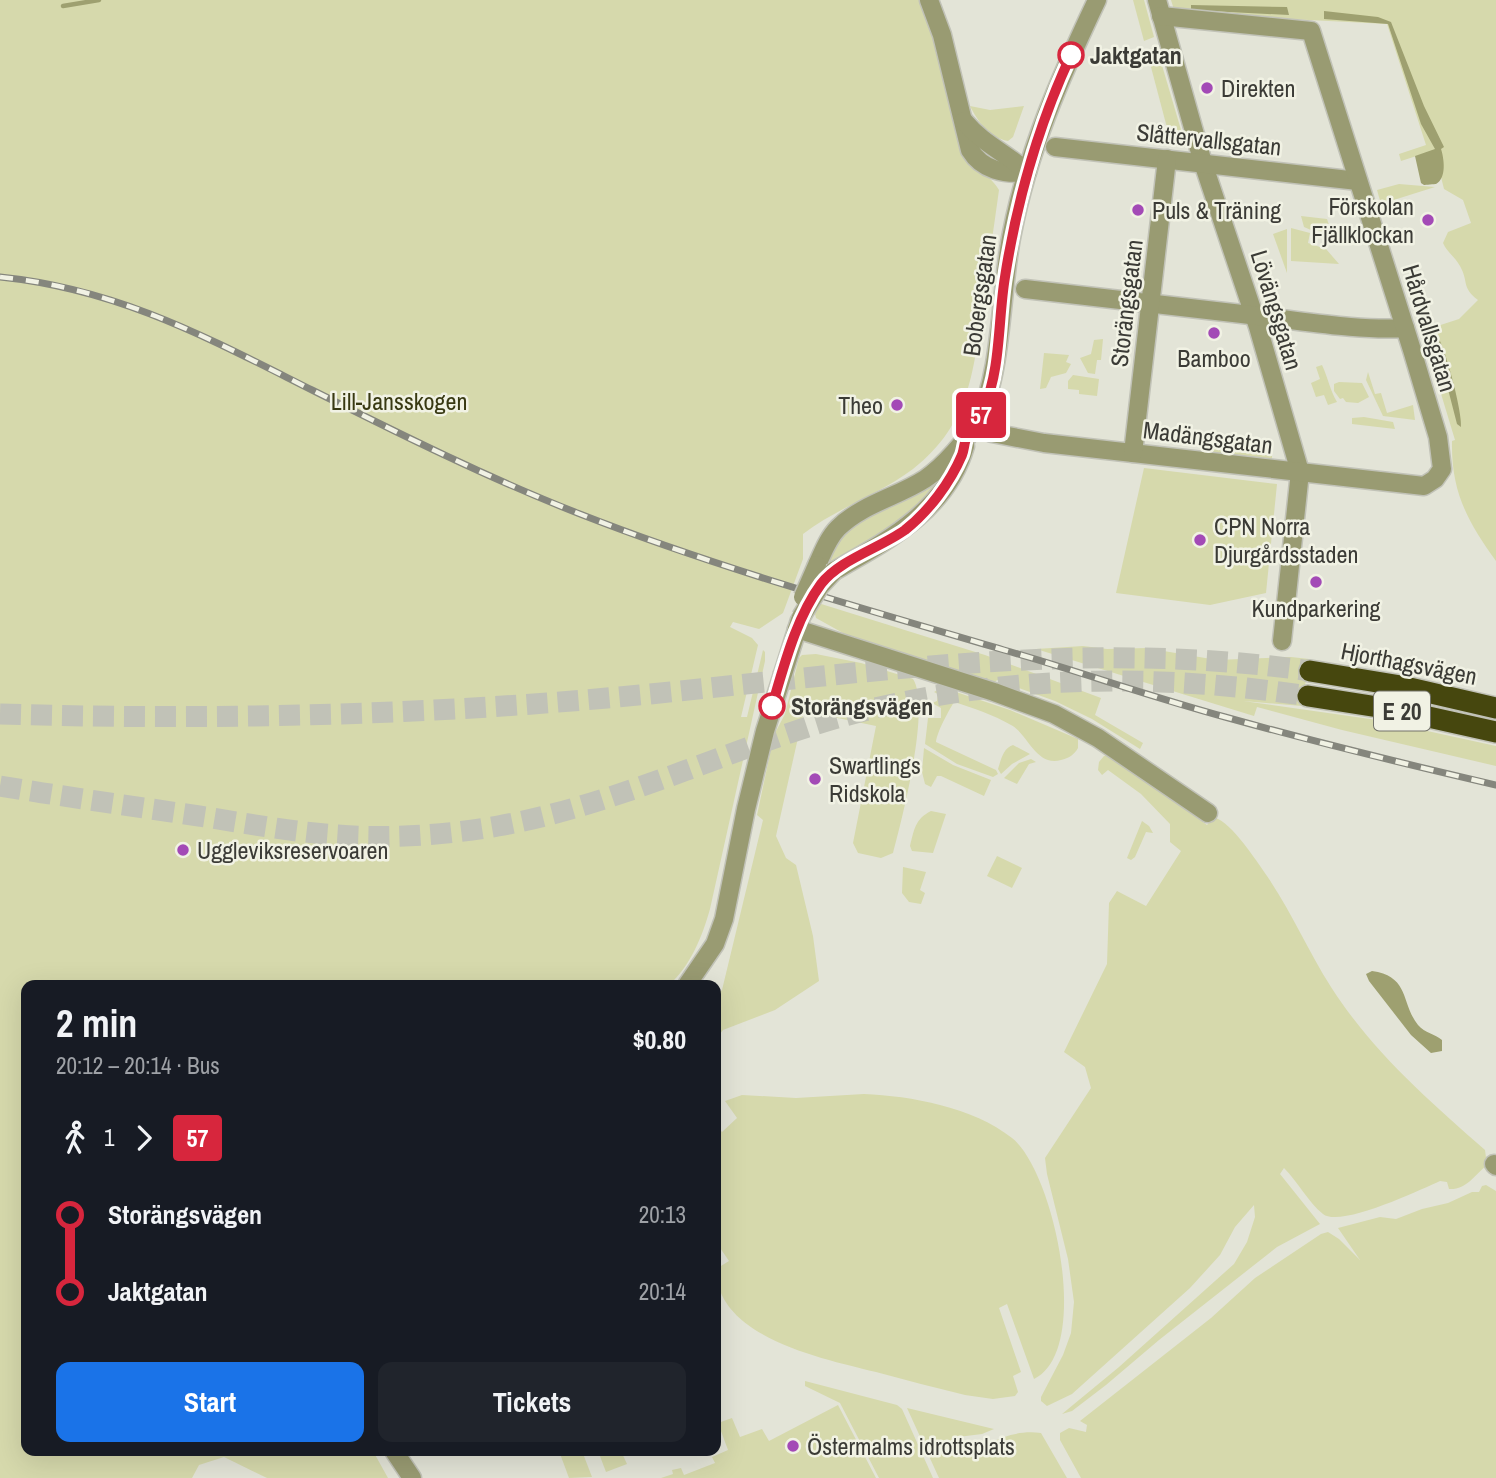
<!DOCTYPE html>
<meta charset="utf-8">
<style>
:root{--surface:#171b24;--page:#20242c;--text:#f1f3f6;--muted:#9ea1a6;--accent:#1a73e8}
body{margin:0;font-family:"Archivo Narrow",sans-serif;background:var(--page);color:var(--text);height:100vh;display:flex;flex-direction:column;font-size:26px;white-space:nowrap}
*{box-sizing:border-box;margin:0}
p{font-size:23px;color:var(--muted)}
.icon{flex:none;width:38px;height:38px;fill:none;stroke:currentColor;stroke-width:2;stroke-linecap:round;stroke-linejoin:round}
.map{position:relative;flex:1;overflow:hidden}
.drawer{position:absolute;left:21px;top:980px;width:700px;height:476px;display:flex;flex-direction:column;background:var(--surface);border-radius:14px;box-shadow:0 7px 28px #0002}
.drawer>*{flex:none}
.badge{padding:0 14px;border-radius:5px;font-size:24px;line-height:46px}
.map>.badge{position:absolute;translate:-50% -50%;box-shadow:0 0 0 4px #fff}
.legs{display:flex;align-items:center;gap:10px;height:77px;padding:0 35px;font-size:23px}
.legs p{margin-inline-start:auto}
.summary{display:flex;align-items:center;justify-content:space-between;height:119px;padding:0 35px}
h1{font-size:38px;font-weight:800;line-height:52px}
.primary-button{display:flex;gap:14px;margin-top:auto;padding:14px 35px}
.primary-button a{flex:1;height:80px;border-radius:14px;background:var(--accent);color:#fff;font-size:28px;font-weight:800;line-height:80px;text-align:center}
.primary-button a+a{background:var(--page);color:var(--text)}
ul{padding:0 35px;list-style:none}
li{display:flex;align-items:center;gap:24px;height:77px;font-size:26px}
li i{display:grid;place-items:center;width:10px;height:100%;margin:0 9px;background:currentColor}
li i::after{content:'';width:18px;height:18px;margin:-9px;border:5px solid;border-radius:50%;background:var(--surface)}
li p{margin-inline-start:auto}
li:first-child i{background:linear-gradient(#0000 50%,currentColor 0)}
li:last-child i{background:linear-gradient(currentColor 50%,#0000 0)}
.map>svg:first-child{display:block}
.green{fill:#d6d9ac}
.water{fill:#9ea070}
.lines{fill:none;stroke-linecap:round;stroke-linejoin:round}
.stream{stroke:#9ea070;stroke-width:4.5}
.highway-tunnel{stroke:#c1c2b7;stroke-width:21;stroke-dasharray:21 10;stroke-linecap:butt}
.minor-casing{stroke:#c1c2b7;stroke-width:21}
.highway-casing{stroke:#c1c2b7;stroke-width:24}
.minor{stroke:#999b72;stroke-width:18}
.highway{stroke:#46470e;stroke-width:21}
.rail-casing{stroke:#85867d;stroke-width:7}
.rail{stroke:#f1f2e4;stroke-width:4.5;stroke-dasharray:13;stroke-linecap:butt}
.minor-bridge-casing{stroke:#c1c2b7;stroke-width:21;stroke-linecap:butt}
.minor-bridge{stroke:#999b72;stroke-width:18}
.line-1-casing{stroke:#fff;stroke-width:16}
.line-1{stroke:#d7263d;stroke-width:10}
.stop-1-dot{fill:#fff;stroke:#d7263d;stroke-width:3.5}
.poi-dot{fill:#a34ab6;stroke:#f1f2e4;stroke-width:2.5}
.labels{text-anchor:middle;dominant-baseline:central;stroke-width:5;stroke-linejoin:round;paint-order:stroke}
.shield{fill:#f1f2e4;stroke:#72726a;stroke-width:2}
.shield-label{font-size:23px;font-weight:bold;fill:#3b3b36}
.stop-label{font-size:24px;font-weight:bold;fill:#3b3b36;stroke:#f1f2e4;text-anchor:start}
.poi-label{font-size:24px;fill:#3b3b36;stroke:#f1f2e4;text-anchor:start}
.street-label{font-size:24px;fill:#3b3b36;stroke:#f1f2e4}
.park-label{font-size:24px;fill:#383912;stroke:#f1f2e4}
</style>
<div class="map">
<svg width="1496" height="1478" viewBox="0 0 1496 1478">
<rect width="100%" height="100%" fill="#e3e4d7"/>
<g class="green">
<path d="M0,0H919C946,41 943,96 959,141C968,167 988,171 999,190C994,227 988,265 983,302C974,368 971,424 913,469C878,495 837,508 803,534V559L783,613L759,629L733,622L730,627L752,638L758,645L741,717H747L763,650L765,652V661L710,909C702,937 691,965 669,985H26V1451H373L388,1478H267L224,1457L199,1465L192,1478H0Z"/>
<polygon points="1133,0 1144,0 1154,37 1144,41"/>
<path d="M1171,0H1496V561C1467,521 1451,491 1452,441L1455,440L1422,331L1459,319L1478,300C1461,287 1469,282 1460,266C1455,257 1447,252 1443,243L1448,232L1471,223L1463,200L1444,189L1438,165L1429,152L1401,161L1399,154L1426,145L1387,24L1175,13Z"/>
<polygon points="1156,45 1184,140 1170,139 1147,52"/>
<path d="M970,106L990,110L1024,106L1013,137L1008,141C988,137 979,123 970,106Z"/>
<polygon points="1399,184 1435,187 1381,204 1377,190"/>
<polygon points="1301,216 1327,219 1332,234 1316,230 1316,228 1312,228 1311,230 1304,227"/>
<polygon points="1291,228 1310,233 1308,243 1326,249 1339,264 1291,261"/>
<polygon points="1287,229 1287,273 1273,234"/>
<polygon points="1103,339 1101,360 1097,360 1095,374 1088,373 1080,358 1091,354 1094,340"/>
<polygon points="1044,353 1069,355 1066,362 1071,364 1066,373 1051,377 1046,388 1040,389"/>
<path d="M1322,365C1328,378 1330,390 1337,402L1328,405L1324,395L1316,397L1311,383L1320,379L1316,367Z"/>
<polygon points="1368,372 1375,394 1381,393 1387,413 1413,405 1415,420 1383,416 1366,380"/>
<polygon points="1073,375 1099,379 1097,396 1079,394 1079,390 1068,389 1068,381"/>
<polygon points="1339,382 1362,383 1369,397 1358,403 1346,402 1343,398 1340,399 1334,391 1334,384"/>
<polygon points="1364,417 1393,422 1395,429 1352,424 1352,418"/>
<polygon points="1210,447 1272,453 1272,459 1209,453"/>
<polygon points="1144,468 1277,484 1266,593 1210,605 1116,593"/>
<polygon points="943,474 920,509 829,569 812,563 832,534"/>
<polygon points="818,603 985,655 1101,698 1095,715 1143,743 1140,749 1092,719 1055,701 997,680 992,686 852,638 816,618 815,614"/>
<polygon points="1083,646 1107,649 1146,648 1217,660 1291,657 1309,659 1302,706 1243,701 1377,720 1496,746 1496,766 1342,730 1257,707 1254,716 1036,649"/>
<path d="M816,654L861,663L913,679C931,707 902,819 893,853L881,858L858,853L853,843L876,726L804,711L776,836L786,858L796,865L813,936L819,981L775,1010L723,1030L716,1039V995L722,990L763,820L757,815L774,735L785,714L799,658L802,655Z"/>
<path d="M939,689H947L1010,710L1078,739V748C1074,755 1069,758 1061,760C1036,767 1028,734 1011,725C994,715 973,708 954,702C948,712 937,732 936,742L996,770L998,774L993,777L957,764L925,744L928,718H941V708L932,703L937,701L938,694L934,692Z"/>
<path d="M1013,745L1030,754L1012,764L1001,774L998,769C1001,760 1003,748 1013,745Z"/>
<polygon points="924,748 953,765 991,780 984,796 941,776 937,776 931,787 925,784 922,772"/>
<path d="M1110,755L1207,825L1214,817C1233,824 1255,859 1267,876C1291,911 1308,951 1331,987C1372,1051 1428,1100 1485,1150L1487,1165C1475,1175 1466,1190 1449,1189L1447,1182L1440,1181C1420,1190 1340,1228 1323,1214C1308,1202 1298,1182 1284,1168L1280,1174L1320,1224L1277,1247L1159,1340L1106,1385L1072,1411L1062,1414L1119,1367L1234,1264L1247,1242L1255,1217L1254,1205L1235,1227L1220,1255L1190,1288L1072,1394L1047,1406L1041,1401V1397L1063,1355L1071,1333L1074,1302L1068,1259L1047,1174L1045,1158L1091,1088L1085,1067L1064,1052L1107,964L1109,903L1117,891L1146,906L1181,851L1170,842V824L1141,794L1108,770L1102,775L1098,770L1099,762L1104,756Z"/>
<polygon points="1031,759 1036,762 1029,764 1017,784 1004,778 1019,763"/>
<path d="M931,811L946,814L933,853L912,851L910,846C914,830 915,819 931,811Z"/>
<polygon points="1142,821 1149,826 1153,833 1146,832 1135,857 1131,860 1127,858"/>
<polygon points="997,856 1022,868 1012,888 987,876"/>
<polygon points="903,867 926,872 920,890 925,893 921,904 909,902 902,893"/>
<path d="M864,1094C911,1096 973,1107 1012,1138C1054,1171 1093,1350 1034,1379L1007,1304L999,1308L1021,1372L1013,1376L1018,1392L1015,1396L993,1399L965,1395C936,1388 906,1380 876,1372C825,1359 716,1338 716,1269L729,1261L716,1242V1125L722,1132L737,1118L725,1101L742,1095L796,1098Z"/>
<polygon points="1486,1185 1496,1191 1496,1478 1081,1478 1060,1440 1060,1433 1069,1428 1086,1432 1087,1425 1080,1421 1211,1318 1255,1278 1321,1234 1328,1232 1339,1239 1360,1260 1338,1228 1380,1217 1396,1219 1422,1209 1448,1203 1472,1192 1479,1192 1482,1186"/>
<polygon points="805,1381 897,1405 902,1409 933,1478 879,1478 840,1403 805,1386"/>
<polygon points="838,1405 876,1478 661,1478 673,1474 672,1470 681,1468 684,1475 715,1463 712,1457 728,1450 718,1423 732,1418 740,1437 762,1429 769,1441"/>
<path d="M907,1408L994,1429L982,1434L958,1437L957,1447H946L951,1450L949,1455L956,1452L961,1456C990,1445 1008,1429 1041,1433L1067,1478H939Z"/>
<polygon points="559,1451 582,1451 592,1477 569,1478"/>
<polygon points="598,1451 621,1451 627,1464 606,1472"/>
</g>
<g class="water">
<polygon points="1191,5 1287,7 1289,15 1191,10"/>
<path d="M1324,11L1378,17L1391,22L1424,106L1444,147L1441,149C1444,158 1447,178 1436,184C1435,184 1425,185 1424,185L1421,183L1415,156L1435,149L1421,124L1388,24L1324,19Z"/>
<path d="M1434,331C1443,337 1463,413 1461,427L1457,424L1449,393L1434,354L1430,336Z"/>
<path d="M1372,971C1410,976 1401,1004 1418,1025C1425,1033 1435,1034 1442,1040V1051L1431,1053L1411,1035L1369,981L1366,974Z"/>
</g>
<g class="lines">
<polyline class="stream" points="63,6 99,0"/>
<g class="highway-tunnel">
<path d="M0,714C202,720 405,716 607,698C841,677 1076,637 1310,671"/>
<path d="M0,786C66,797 132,806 199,816C245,823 291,832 338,835C391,839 446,835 498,826C606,807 707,759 811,726C970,675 1144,671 1308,696"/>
</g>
<defs>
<g id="minor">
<path d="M929,0L942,35L970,150C982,170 1005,175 1027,172"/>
<polyline points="1157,0 1203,163 1258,327 1300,472 1282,641"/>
<path d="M964,121C984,145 1005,152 1027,172"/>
<polyline points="1055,147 1358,181"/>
<path d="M1025,289C1106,298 1186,307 1266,317C1309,322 1363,331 1405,328"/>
<polyline points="975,426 992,433 1044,443 1424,486 1435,479 1442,469 1438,437 1412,350 1311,31 1161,16"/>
<polyline points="1133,453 1167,159"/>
<path d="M817,565C823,552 828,538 838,528C862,504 897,497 925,479C943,467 968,439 978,420C1003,371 1000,290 1012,233C1028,150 1061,76 1097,0"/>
<path d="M834,571C887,541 947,510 965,446"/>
<polyline points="797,629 994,692 1054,714 1098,738 1208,813"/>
<polyline points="687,985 715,944 724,919 746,809 765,731 800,620"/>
<polyline points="1494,1164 1496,1166"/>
<polyline points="394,1451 412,1478"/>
</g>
<g id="highway">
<polyline points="1310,671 1401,686 1496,708"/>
<polyline points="1308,696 1397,710 1496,732"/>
</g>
</defs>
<use href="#minor" class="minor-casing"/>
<use href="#highway" class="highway-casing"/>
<use href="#minor" class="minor"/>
<use href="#highway" class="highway"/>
<defs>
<path id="rail" d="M0,277C119,289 208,338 312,390C400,434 488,478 580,514C718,568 862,608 1004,650C1078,671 1151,697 1225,717C1315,742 1405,764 1496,785"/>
</defs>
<use href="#rail" class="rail-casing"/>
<use href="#rail" class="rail"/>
<defs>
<g id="minor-bridge">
<polyline points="803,597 817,565"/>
<polyline points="801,617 820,586 834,571"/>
</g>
</defs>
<use href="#minor-bridge" class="minor-bridge-casing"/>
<use href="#minor-bridge" class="minor-bridge"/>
</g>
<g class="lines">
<defs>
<path id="line-1" d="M772,706C784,666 796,618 821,584C839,560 880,548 905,530C929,511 950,483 962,455C964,450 964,444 966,439C970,429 979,418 984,407C1001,370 998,318 1005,277C1017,200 1038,126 1071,55"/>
</defs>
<use href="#line-1" class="line-1-casing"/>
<use href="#line-1" class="line-1"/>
</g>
<g class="stop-1-dot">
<circle cx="1071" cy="55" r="12"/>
<circle cx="772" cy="706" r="12"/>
</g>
<g class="poi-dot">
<circle cx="1207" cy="88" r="7"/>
<circle cx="1138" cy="210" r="7"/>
<circle cx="1428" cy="220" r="7"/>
<circle cx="1214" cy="333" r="7"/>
<circle cx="897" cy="405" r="7"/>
<circle cx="1200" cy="540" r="7"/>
<circle cx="1316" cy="582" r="7"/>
<circle cx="815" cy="779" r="7"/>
<circle cx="183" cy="850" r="7"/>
<circle cx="793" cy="1446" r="7"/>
</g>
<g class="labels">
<rect class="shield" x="1374" y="691.5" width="56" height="39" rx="5"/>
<g class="shield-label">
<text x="1402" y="711">E 20</text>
</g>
<g class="stop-label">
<text x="1090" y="55">Jaktgatan</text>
<text x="791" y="706">Storängsvägen</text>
</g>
<g class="poi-label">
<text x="1221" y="88">Direkten</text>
<text x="1414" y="206" text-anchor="end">Förskolan<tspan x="1414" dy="28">Fjällklockan</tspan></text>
<text x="1152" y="210">Puls &amp; Träning</text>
<text x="1214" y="358" text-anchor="middle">Bamboo</text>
<text x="883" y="405" text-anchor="end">Theo</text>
<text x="1214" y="526">CPN Norra<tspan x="1214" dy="28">Djurgårdsstaden</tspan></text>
<text x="1316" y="608" text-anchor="middle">Kundparkering</text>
<text x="829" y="765">Swartlings<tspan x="829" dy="28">Ridskola</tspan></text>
<text x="197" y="850">Uggleviksreservoaren</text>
<text x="807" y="1446">Östermalms idrottsplats</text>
</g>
<g class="street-label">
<text transform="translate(1209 139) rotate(6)">Slåttervallsgatan</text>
<text transform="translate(979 295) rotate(-82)">Bobergsgatan</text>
<text transform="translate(1126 303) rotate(-83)">Storängsgatan</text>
<text transform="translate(1277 310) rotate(73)">Lövängsgatan</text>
<text transform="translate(1430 328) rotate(73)">Hårdvallsgatan</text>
<text transform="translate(1208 437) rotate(7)">Madängsgatan</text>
<text transform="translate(1409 663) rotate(11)">Hjorthagsvägen</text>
</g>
<g class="park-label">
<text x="399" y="401">Lill-Jansskogen</text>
</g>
</g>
</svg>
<b class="badge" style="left:981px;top:415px;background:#d7263d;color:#fff">57</b>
<section class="drawer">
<div class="summary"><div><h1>2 min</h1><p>20:12 – 20:14 · Bus</p></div><b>$0.80</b></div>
<div class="legs"><svg class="icon" aria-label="walk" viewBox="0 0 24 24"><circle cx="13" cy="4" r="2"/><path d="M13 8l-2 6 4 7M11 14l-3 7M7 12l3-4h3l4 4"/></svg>1<svg class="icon" aria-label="forward" viewBox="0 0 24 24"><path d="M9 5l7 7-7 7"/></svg><b class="badge" style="background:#d7263d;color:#fff">57</b></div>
<ul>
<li><i style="color:#d7263d"></i><b>Storängsvägen</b><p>20:13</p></li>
<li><i style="color:#d7263d"></i><b>Jaktgatan</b><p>20:14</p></li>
</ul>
<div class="primary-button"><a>Start</a><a>Tickets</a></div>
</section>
</div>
